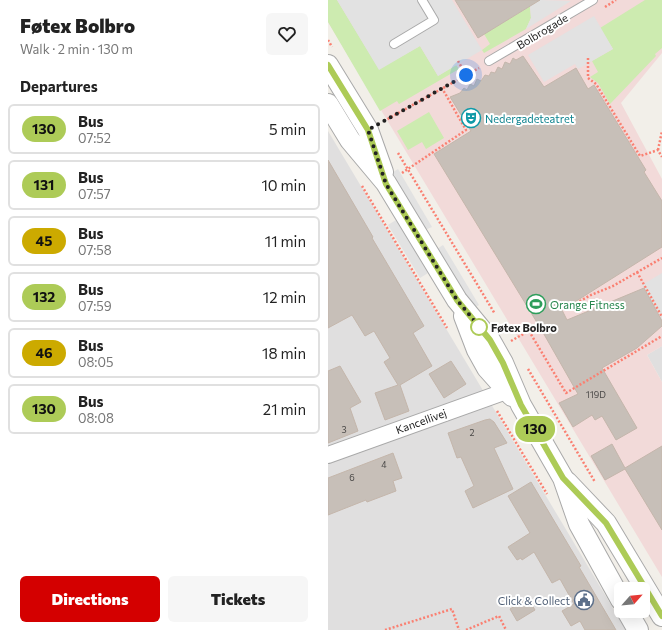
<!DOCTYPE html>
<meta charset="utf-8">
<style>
:root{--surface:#fff;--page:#f6f6f6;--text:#222;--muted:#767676;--line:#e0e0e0;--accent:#d40000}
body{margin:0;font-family:Commissioner,sans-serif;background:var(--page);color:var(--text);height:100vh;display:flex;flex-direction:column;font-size:15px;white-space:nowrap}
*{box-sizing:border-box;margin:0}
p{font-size:13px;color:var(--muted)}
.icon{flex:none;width:22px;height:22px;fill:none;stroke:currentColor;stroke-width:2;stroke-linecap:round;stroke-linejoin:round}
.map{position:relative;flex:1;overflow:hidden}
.side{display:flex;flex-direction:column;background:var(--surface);width:328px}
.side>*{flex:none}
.badge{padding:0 8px;border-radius:13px;font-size:14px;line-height:26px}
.needle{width:26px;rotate:63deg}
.controls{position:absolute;left:286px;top:582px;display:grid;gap:8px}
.controls a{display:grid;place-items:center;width:36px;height:36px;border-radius:6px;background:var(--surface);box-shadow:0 4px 16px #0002;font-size:20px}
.you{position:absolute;width:20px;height:20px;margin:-10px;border:3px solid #fff;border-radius:50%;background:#1a73e8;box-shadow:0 0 0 6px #1a73e833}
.map>.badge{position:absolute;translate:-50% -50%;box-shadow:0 0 0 2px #fff}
h2{padding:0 20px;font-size:15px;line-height:36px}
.round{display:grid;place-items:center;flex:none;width:42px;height:42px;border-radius:6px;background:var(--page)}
.head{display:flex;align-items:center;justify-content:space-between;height:68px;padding:0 20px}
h1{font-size:19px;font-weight:800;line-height:30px}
.button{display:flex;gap:8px;margin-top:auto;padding:8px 20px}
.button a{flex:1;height:46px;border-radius:6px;background:var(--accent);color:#fff;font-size:16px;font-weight:800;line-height:46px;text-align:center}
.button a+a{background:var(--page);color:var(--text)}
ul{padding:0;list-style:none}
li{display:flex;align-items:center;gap:12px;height:50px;margin:0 8px 6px;padding:0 12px;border:2px solid var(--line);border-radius:6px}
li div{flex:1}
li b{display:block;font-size:15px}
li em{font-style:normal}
li .badge{min-width:44px;font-weight:700;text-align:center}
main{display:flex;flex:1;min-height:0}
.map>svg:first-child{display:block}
.residential{fill:#e0dfdf}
.commercial{fill:#f2dad9}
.grass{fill:#cdebb0}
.parking{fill:#e2e2e2}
.building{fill:#c7bfb8;stroke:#c4b6ab}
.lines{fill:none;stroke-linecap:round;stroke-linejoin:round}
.service-casing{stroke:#a9a9a9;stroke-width:10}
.minor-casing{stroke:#a9a9a9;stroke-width:18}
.tertiary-casing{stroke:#a9a9a9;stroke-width:22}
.path{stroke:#fa8072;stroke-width:2.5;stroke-dasharray:2 2;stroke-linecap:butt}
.service{stroke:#fff;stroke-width:8}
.minor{stroke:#fff;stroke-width:16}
.tertiary{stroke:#fff;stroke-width:20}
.line-casing{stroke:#fff;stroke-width:9}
.line{stroke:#adcb57;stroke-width:6}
.walk{stroke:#222;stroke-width:4;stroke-dasharray:0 7.2}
.stop-dot{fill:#fff;stroke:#adcb57;stroke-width:2}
.labels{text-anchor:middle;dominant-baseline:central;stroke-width:4;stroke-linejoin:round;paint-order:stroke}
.number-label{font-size:9px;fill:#4b4948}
.street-label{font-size:11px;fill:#222;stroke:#fff}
.culture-label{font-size:11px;fill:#0d838f;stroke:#fff;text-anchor:start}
.leisure-label{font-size:11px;fill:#27864d;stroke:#fff;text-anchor:start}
.stop-label{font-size:11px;font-weight:bold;fill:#222;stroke:#fff;text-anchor:start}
.service-label{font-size:11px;fill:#4e5e75;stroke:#fff;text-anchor:end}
</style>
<main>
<section class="side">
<div class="head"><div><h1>Føtex Bolbro</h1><p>Walk · 2 min · 130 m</p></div><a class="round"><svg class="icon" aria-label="heart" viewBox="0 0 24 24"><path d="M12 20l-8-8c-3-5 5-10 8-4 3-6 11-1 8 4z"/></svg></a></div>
<h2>Departures</h2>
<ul>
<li><span class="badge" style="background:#adcb57;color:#111">130</span><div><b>Bus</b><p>07:52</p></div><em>5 min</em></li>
<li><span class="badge" style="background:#adcb57;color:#111">131</span><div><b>Bus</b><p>07:57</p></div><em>10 min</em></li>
<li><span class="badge" style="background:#ca0;color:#111">45</span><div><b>Bus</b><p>07:58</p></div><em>11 min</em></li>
<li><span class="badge" style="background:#adcb57;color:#111">132</span><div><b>Bus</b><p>07:59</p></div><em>12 min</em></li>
<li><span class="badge" style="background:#ca0;color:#111">46</span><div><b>Bus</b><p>08:05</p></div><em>18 min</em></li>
<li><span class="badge" style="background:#adcb57;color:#111">130</span><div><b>Bus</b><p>08:08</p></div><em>21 min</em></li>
</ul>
<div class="button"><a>Directions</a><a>Tickets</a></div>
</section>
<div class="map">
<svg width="334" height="630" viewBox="0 0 334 630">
<rect width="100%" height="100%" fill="#f2efe9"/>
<g class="residential">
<polygon points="0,131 298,630 0,630"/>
<polygon points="334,346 334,382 319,355"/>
</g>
<polygon class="commercial" points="0,0 334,0 334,53 293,103 334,179 334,346 319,355 334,382 334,577 0,22"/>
<g class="grass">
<polygon points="0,0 9,0 51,69 92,46 110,76 128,65 131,69 71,104 69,101 52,111 0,22"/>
<polygon points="317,0 334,0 334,48 327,54 328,56 282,104 270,83 262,77 270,72 264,61 285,49 272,28"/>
<polygon points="202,6 203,18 198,29 156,53 154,50 162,44 156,34"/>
<polygon points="101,112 116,138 98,149 94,142 80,150 69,131"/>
</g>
<g class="parking">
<polygon points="9,0 124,0 154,50 110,76 92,46 51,70"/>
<polygon points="212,0 243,1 198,29 203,18 202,6"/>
<polygon points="266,16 285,49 250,69 247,64 216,82 200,55"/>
<polygon points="70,169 104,227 97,230 64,173"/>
<polygon points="68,220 100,273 92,278 60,225"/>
<polygon points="115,245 151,305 146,308 109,249"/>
<polygon points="334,273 334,321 314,285"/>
</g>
<g class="building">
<polygon points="127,0 212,0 150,38"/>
<polygon points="195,56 216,87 248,68 260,89 266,85 318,170 316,172 334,201 334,247 234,310 239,320 316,288 334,321 334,326 309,348 274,368 309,428 288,440 274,416 267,420 264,415 245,427 231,403 250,394 213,329 106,154 143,131 122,97 132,93 136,88 139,90 142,84 146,86 149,79 153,81 157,75 161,76 163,72 167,73 170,67 174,69 177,62 182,64 185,58 188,60"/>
<polygon points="0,160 45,237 44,238 96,326 85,333 104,366 72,385 81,411 57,420 47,393 70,385 56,362 62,358 46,331 37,336 24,315 0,328"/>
<polygon points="123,361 138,384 116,398 101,374"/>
<polygon points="12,366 33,402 22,408 30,431 0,443 0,371"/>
<polygon points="162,419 166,422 179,443 166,448 185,489 145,508 137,491 146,486 133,457 129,458 120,433 157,420"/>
<polygon points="284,444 297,468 334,446 334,530 297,469 277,480 263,456"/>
<polygon points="65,453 74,478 65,481 68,491 39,502 38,500 0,515 0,478"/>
<polygon points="203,482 253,566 251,567 288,630 257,630 252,621 243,626 234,611 246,604 232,579 224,583 206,552 194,560 193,558 189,560 180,547 202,533 180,496"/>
<polygon points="200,598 207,610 189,621 182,609"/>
</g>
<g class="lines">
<defs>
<g id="service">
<polyline points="66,44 106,20 94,0"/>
<polyline points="161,61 265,0"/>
</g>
<polyline id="minor" points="0,455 187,388"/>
<g id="tertiary">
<polyline points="0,65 40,130 55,172"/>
<polyline points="0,104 22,140 58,183 129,300 162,340 175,363 193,405 235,478 251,524 293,600"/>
<polyline points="136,316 149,350 159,368 184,396"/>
<polyline points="239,482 278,523 334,616"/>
<polyline points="299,611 310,630"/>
</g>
</defs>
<use href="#service" class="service-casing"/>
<use href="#minor" class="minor-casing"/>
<use href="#tertiary" class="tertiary-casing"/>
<g class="path">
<polyline points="277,7 288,0"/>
<polyline points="0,40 4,47"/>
<polyline points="260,58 260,78 268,84 312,156 330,150 334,157"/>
<polyline points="130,61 138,75"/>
<polyline points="56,121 151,68"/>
<polyline points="330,150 334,131"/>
<polyline points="70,153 167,314"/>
<polyline points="74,173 138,130 114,88"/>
<polyline points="34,186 119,328"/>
<polyline points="309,272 334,317"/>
<polyline points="241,307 263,295 285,286 334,258"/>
<polyline points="201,331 238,393 334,336"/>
<polyline points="183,341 211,325"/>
<polyline points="200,369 267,482"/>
<polyline points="169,411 219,494"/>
<polyline points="57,630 124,609 131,630"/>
<polyline points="138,630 171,616 178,630"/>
</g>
<use href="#service" class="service"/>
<use href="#minor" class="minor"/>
<use href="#tertiary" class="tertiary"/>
</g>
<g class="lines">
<defs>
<polyline id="line" points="0,65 40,130 58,184 129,300 162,340 175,363 193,405 235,478 278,523 334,616"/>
</defs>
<use href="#line" class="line-casing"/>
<use href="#line" class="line"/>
<polyline class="walk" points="138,75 40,130 58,184 129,300 154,330 151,327"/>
</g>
<defs>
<symbol id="theatre-ring" viewBox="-11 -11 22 22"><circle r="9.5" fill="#fff" stroke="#0f9aa8" stroke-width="1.5"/><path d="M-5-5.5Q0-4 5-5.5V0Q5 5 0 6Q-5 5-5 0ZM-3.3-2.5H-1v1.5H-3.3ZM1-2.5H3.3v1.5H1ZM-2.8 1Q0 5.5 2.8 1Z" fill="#0f9aa8"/></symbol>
<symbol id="stadium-ring" viewBox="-11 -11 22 22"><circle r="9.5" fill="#fff" stroke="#2e9e5b" stroke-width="1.5"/><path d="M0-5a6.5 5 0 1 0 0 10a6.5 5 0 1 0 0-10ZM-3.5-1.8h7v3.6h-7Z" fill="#2e9e5b"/></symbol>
<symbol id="civic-ring" viewBox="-11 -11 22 22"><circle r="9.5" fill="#fff" stroke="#5c6f8a" stroke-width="1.5"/><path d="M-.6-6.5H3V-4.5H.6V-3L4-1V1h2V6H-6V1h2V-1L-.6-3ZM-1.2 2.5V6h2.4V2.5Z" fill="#5c6f8a"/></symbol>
</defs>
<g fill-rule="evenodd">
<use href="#theatre-ring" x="132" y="107" width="22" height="22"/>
<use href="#stadium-ring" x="197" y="293" width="22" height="22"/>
<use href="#civic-ring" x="245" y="589" width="22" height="22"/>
</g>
<circle class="stop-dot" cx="151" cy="327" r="8"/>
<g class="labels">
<g class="number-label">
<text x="268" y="394">119D</text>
<text x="16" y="429">3</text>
<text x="144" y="432">2</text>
<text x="56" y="464">4</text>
<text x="24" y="477">6</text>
</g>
<g class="street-label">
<text transform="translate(214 31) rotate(-31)">Bolbrogade</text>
<text transform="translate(93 421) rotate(-20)">Kancellivej</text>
</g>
<g class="culture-label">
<text x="157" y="118">Nedergadeteatret</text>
</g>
<g class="leisure-label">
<text x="222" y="304">Orange Fitness</text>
</g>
<g class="stop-label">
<text x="163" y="327">Føtex Bolbro</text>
</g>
<g class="service-label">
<text x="242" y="600">Click &amp; Collect</text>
</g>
</g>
</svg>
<div class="controls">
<a><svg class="needle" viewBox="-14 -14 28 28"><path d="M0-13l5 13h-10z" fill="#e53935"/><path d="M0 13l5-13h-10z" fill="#767676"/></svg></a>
</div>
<div class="you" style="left:138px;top:75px"></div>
<b class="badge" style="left:207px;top:429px;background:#adcb57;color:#111">130</b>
</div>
</main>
